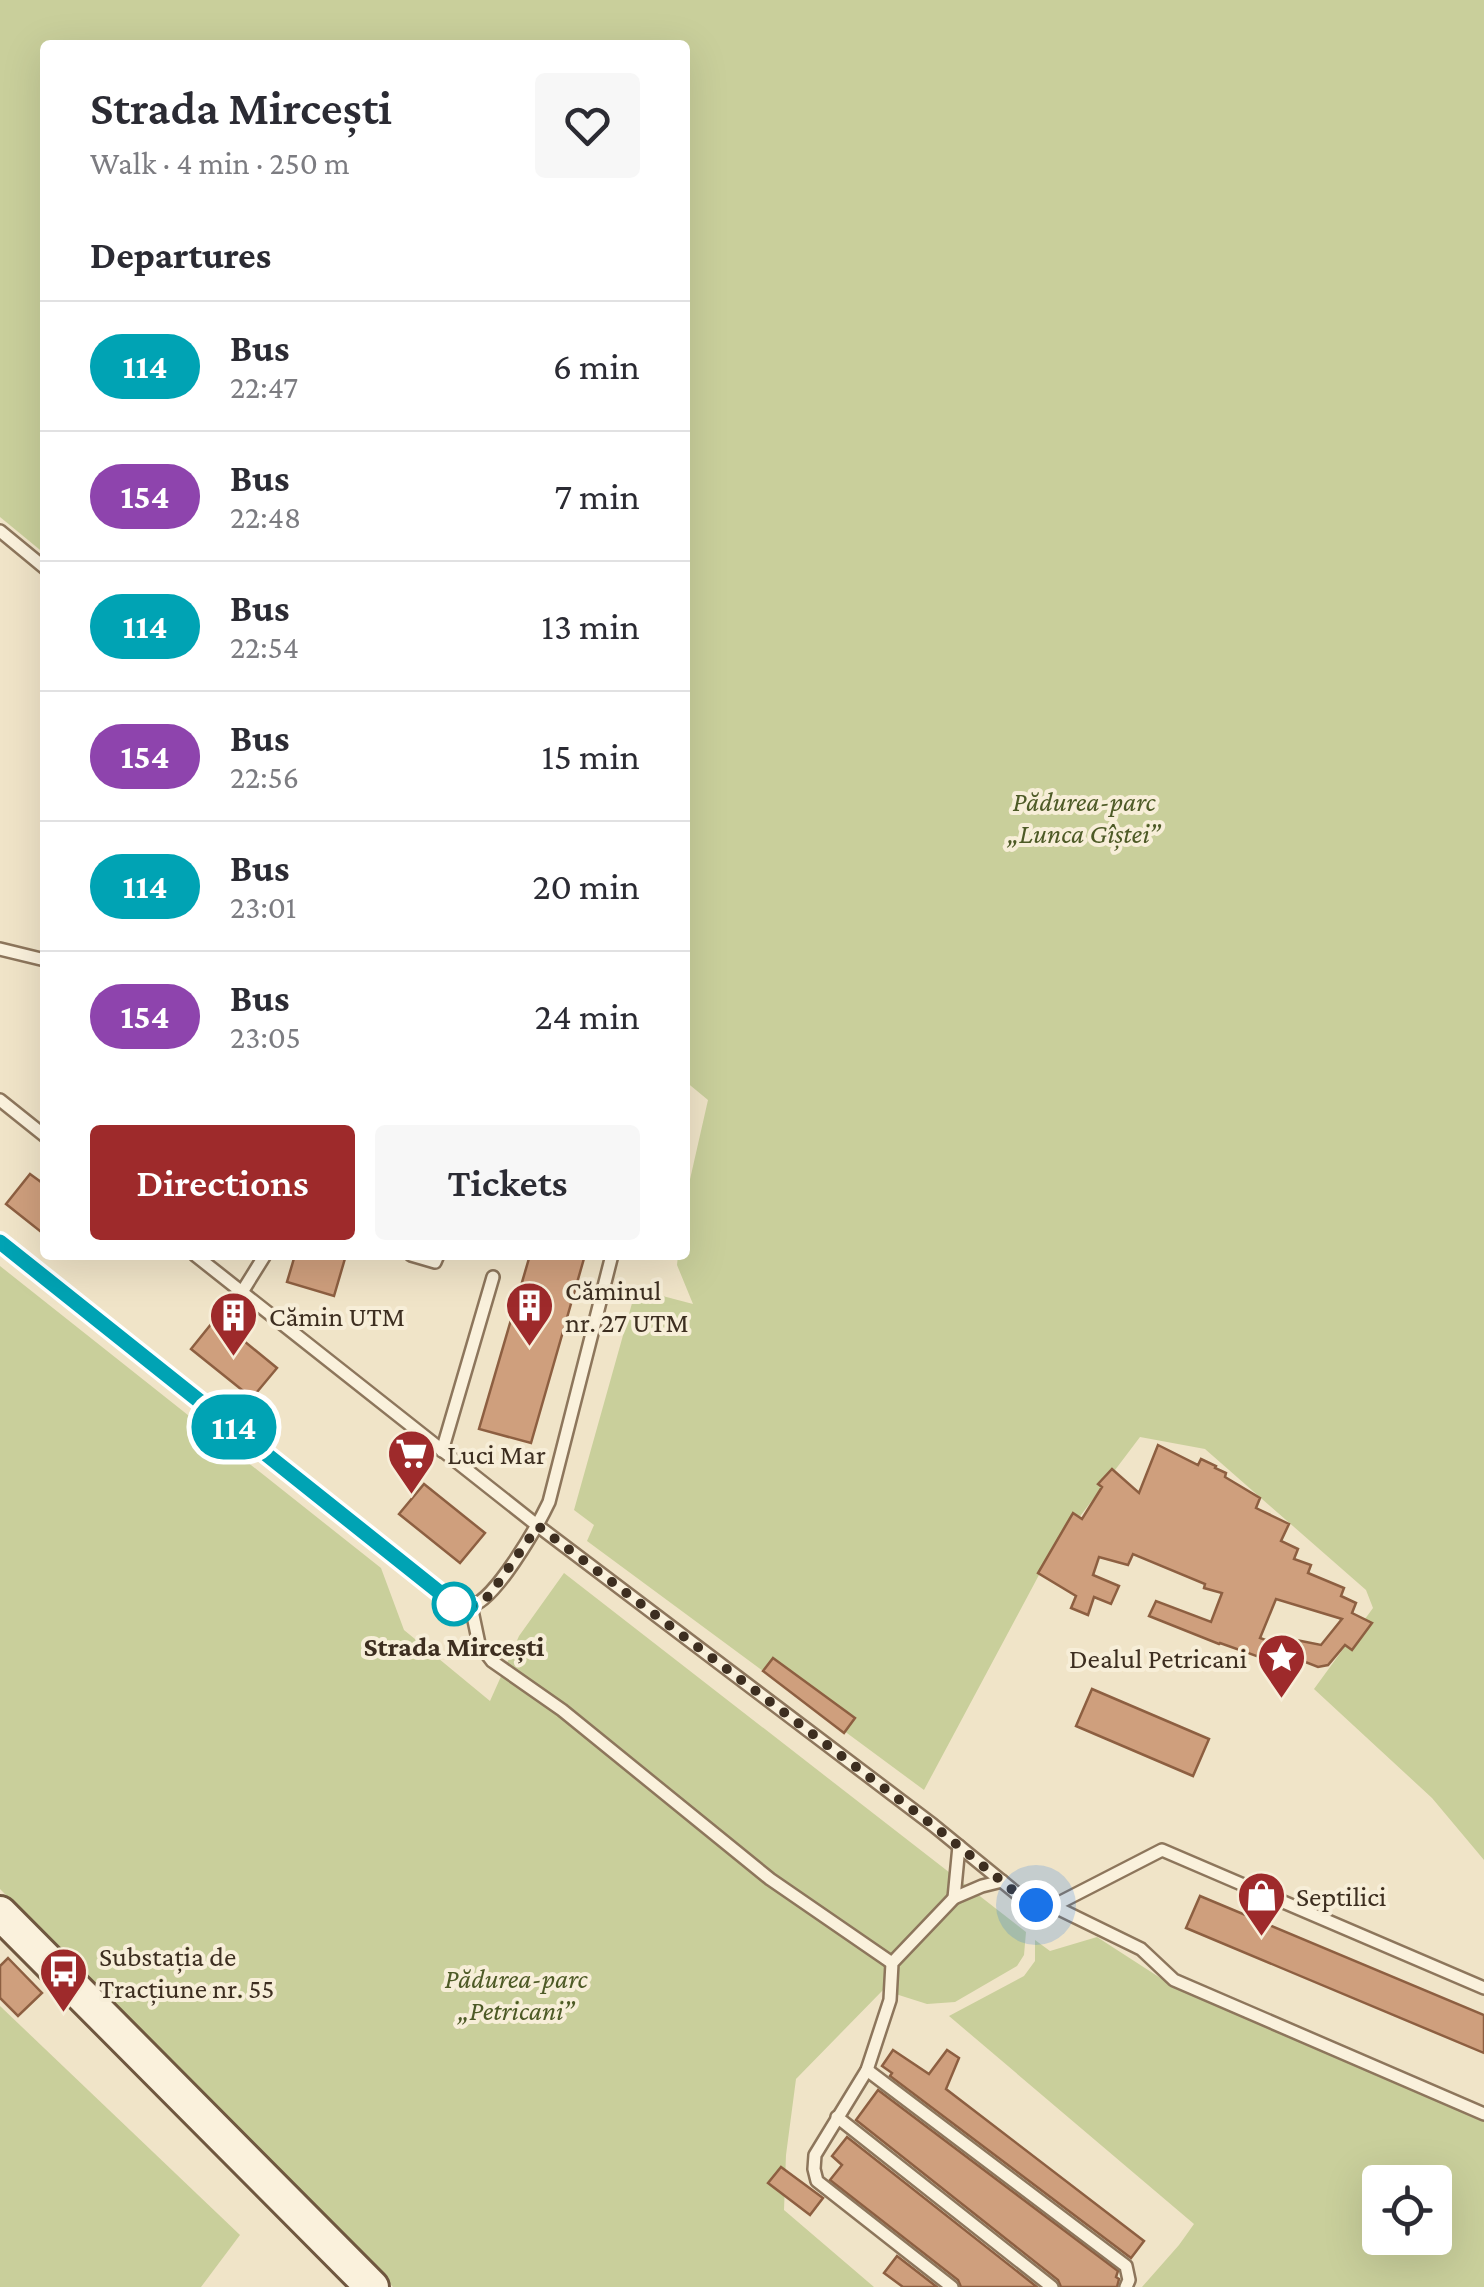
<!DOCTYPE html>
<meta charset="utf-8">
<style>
:root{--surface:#fff;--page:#f7f7f7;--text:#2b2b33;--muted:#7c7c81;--line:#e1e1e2;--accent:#9e2a2b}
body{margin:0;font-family:"Crimson Pro",serif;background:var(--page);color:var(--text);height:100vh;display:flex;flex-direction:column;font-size:38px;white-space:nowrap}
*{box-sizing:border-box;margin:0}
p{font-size:32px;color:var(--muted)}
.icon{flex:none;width:55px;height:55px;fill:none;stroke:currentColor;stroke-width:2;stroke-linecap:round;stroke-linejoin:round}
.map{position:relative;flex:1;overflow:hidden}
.drawer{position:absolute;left:40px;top:40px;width:650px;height:1220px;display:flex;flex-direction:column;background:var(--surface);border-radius:10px;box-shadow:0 10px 40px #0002}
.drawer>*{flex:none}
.badge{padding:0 20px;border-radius:32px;font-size:35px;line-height:65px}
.buttons{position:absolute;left:1362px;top:2165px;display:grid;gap:20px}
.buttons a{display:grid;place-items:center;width:90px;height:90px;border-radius:10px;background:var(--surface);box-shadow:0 10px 40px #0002;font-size:50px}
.you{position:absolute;width:50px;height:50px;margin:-25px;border:8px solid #fff;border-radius:50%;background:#1a73e8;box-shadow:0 0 0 15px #1a73e833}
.map>.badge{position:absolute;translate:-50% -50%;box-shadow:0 0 0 5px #fff}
h2{padding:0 50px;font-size:38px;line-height:90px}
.round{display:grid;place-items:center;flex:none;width:105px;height:105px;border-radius:10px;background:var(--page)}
.head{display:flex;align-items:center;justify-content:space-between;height:170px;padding:0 50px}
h1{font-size:48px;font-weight:600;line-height:75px}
.action{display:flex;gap:20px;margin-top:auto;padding:20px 50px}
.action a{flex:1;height:115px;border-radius:10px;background:var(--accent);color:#fff;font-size:40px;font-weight:600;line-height:115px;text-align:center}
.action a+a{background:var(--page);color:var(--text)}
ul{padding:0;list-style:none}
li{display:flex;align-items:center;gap:30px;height:130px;padding:0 50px;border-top:2px solid var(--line)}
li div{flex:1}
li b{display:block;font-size:38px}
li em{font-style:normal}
li .badge{min-width:110px;font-weight:700;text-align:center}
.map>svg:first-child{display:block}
.green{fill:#c9cf9b;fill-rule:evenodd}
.building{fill:#cf9f7d;stroke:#8d5f41;stroke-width:2.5}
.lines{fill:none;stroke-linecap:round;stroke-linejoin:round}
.lane-casing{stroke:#8d765c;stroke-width:16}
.secondary-casing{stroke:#6f573f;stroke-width:38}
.lane{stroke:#faf1dc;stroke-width:11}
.secondary{stroke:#faf1dc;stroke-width:32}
.line-casing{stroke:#fff;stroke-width:22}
.line{stroke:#00a3b4;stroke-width:15}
.walk{stroke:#3d2e20;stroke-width:10;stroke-dasharray:0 18}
.stop-dot{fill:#fff;stroke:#00a3b4;stroke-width:5}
.labels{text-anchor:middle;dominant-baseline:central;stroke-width:8;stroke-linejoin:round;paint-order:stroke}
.park-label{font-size:28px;font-style:italic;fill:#4d5a26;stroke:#f7eed8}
.poi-label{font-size:28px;fill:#3d2e20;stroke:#f7eed8;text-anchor:start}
.stop-label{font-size:28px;font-weight:bold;fill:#3d2e20;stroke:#f7eed8}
</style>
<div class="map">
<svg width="1484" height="2287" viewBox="0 0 1484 2287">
<rect width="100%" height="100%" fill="#f0e4c8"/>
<g class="green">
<polygon points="0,0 1484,0 1484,1860 1432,1798 1314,1689 1373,1608 1366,1590 1205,1449 1140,1437 1047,1560 924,1790 587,1541 594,1525 574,1510 636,1289 693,1304 677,1265 678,1255 685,1255 686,1197 708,1100 685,1081 685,45 45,45 45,554 0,517"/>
<polygon points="0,1266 381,1568 404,1630 490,1701 519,1636 564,1573 1026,1932 1024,1955 1017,1966 955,2002 927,2004 883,1990 796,2079 786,2155 784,2210 874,2287 393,2287 0,1889"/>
<path d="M1097,1937L1162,1979L1285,2032L1484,2108V2287H1142L1179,2245L1194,2224L949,2016L1024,1976L1035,1961V1940L1050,1951ZM1380,2182H1435V2238H1380Z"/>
<polygon points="0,2006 240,2235 201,2287 0,2287"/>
</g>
<g class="building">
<polygon points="30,1174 45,1185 45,1235 6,1204"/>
<polygon points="295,1255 346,1255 334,1296 287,1282"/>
<polygon points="530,1255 585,1255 531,1443 479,1429"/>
<polygon points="216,1318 277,1368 252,1398 191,1349"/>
<polygon points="1158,1445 1198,1465 1201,1459 1216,1466 1215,1468 1226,1473 1225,1477 1260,1498 1256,1508 1289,1524 1281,1541 1298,1549 1294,1559 1311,1565 1308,1573 1344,1588 1341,1596 1356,1603 1352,1613 1372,1623 1352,1650 1345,1645 1328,1665 1318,1667 1290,1656 1296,1640 1321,1645 1342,1619 1276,1599 1260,1638 1288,1648 1282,1665 1220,1643 1219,1644 1149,1616 1156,1601 1211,1622 1222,1593 1204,1588 1205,1584 1133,1554 1128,1565 1099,1557 1093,1575 1119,1586 1111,1604 1094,1597 1088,1615 1071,1608 1076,1596 1038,1573 1073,1513 1082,1519 1102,1487 1098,1484 1112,1469 1139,1493"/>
<polygon points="424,1484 485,1533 460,1563 399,1514"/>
<polygon points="773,1658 855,1718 844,1733 763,1671"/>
<polygon points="1092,1689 1209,1739 1193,1776 1076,1726"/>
<polygon points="1200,1896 1484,2015 1484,2053 1186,1928"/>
<polygon points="8,1958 42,1993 18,2016 0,1998 0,1966"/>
<polygon points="893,2050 929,2074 947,2050 959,2058 946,2089 1144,2241 1131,2258 890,2076 892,2073 882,2066"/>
<polygon points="878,2090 1118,2271 1116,2277 1119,2279 1117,2287 1061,2287 1058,2280 856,2120"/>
<polygon points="847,2137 1037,2287 961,2287 958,2280 830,2180 842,2165 832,2156"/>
<polygon points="781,2167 823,2198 810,2215 768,2183"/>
<polygon points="897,2256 937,2287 903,2287 884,2273"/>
</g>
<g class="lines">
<defs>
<g id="lane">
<polyline points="0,531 45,568"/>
<polyline points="0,949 45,960"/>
<polyline points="0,1100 45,1136"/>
<path d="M0,1242L454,1604C459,1605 465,1607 470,1606C494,1603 538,1525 549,1502L612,1255"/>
<polyline points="195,1255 538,1526 933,1825 1020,1896 1036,1905 1053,1906 1141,1949 1174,1980 1484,2114"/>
<polyline points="411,1255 435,1262 438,1255"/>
<polyline points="242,1292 265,1255"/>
<polyline points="442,1451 493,1277"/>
<polyline points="471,1606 479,1644 492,1661 562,1710 770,1879 892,1963"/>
<polyline points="954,1898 959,1846"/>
<polyline points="1053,1906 1162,1850 1484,1988"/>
<polyline points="867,2070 1126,2266 1129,2280 1126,2287"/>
<polyline points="837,2117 1052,2287"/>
<polyline points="952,2287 817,2181 814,2169 815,2155 867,2070 890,2000 892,1963 954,1898 982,1886 1002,1881"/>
</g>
<polyline id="secondary" points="0,1913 372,2287"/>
</defs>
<use href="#lane" class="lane-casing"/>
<use href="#secondary" class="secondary-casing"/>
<use href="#lane" class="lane"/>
<use href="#secondary" class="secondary"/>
</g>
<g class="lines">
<defs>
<polyline id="line" points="0,1242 454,1604 471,1606"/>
</defs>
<use href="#line" class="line-casing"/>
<use href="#line" class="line"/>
<polyline class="walk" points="454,1604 471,1606 489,1596 538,1526 934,1826 1020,1896 1036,1905"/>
</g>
<defs>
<symbol id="building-pin" viewBox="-11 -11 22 30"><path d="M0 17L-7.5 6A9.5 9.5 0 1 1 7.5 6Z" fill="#9e2a2b" stroke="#f7eed8"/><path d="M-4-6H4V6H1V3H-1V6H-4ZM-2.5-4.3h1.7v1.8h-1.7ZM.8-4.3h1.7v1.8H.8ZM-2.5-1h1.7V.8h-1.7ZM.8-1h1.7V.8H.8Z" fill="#fff"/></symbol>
<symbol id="supermarket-pin" viewBox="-11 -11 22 30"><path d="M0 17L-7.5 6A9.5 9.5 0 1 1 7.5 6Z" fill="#9e2a2b" stroke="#f7eed8"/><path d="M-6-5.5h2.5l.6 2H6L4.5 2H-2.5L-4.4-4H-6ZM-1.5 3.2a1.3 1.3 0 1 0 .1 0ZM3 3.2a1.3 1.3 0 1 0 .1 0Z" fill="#fff"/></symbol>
<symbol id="sight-pin" viewBox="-11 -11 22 30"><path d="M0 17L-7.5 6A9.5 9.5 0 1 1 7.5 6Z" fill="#9e2a2b" stroke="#f7eed8"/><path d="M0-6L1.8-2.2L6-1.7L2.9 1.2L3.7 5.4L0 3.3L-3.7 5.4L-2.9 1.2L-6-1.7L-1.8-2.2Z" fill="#fff"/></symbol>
<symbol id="shop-pin" viewBox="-11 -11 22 30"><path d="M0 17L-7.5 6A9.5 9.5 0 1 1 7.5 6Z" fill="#9e2a2b" stroke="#f7eed8"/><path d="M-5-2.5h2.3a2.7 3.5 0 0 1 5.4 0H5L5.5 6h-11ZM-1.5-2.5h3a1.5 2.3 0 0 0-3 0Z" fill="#fff"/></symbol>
<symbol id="bus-pin" viewBox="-11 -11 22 30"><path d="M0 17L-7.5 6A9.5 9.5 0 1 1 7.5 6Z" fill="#9e2a2b" stroke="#f7eed8"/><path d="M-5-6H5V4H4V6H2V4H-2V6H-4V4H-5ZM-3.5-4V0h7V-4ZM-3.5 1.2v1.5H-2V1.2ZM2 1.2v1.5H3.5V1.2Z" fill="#fff"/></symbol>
</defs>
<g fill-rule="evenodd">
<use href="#building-pin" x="502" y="1278" width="55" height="75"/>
<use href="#building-pin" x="206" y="1288" width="55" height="75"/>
<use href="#supermarket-pin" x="384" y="1426" width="55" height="75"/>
<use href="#sight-pin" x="1254" y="1630" width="55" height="75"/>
<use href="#shop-pin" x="1234" y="1868" width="55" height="75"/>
<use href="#bus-pin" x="36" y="1944" width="55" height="75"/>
</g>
<circle class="stop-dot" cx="454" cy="1604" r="20"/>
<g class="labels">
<g class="park-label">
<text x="1084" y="801">Pădurea-parc<tspan x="1084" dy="32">„Lunca Gîștei”</tspan></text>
<text x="516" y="1978">Pădurea-parc<tspan x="516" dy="32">„Petricani”</tspan></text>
</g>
<g class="poi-label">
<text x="565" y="1290">Căminul<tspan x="565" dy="32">nr. 27 UTM</tspan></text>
<text x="269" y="1316">Cămin UTM</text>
<text x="447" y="1454">Luci Mar</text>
<text x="1247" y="1658" text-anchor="end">Dealul Petricani</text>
<text x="1296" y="1896">Septilici</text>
<text x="99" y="1956">Substația de<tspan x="99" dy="32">Tracțiune nr. 55</tspan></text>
</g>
<g class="stop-label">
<text x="454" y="1646">Strada Mircești</text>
</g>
</g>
</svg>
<div class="buttons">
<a><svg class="icon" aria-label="locate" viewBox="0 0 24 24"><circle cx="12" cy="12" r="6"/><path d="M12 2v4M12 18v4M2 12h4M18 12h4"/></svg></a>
</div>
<div class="you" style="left:1036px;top:1905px"></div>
<b class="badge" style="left:234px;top:1427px;background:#00a3b4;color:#fff">114</b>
<section class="drawer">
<div class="head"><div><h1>Strada Mircești</h1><p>Walk · 4 min · 250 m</p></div><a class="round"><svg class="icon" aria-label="heart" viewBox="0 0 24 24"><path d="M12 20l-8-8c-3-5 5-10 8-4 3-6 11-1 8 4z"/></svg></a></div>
<h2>Departures</h2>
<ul>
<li><span class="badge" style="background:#00a3b4;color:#fff">114</span><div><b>Bus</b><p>22:47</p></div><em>6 min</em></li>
<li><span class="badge" style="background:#8e44ad;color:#fff">154</span><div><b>Bus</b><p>22:48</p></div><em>7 min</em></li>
<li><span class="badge" style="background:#00a3b4;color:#fff">114</span><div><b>Bus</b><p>22:54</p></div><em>13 min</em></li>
<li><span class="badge" style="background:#8e44ad;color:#fff">154</span><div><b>Bus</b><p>22:56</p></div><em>15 min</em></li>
<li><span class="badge" style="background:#00a3b4;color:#fff">114</span><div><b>Bus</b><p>23:01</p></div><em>20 min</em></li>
<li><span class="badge" style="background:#8e44ad;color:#fff">154</span><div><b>Bus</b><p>23:05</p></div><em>24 min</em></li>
</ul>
<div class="action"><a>Directions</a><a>Tickets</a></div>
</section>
</div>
